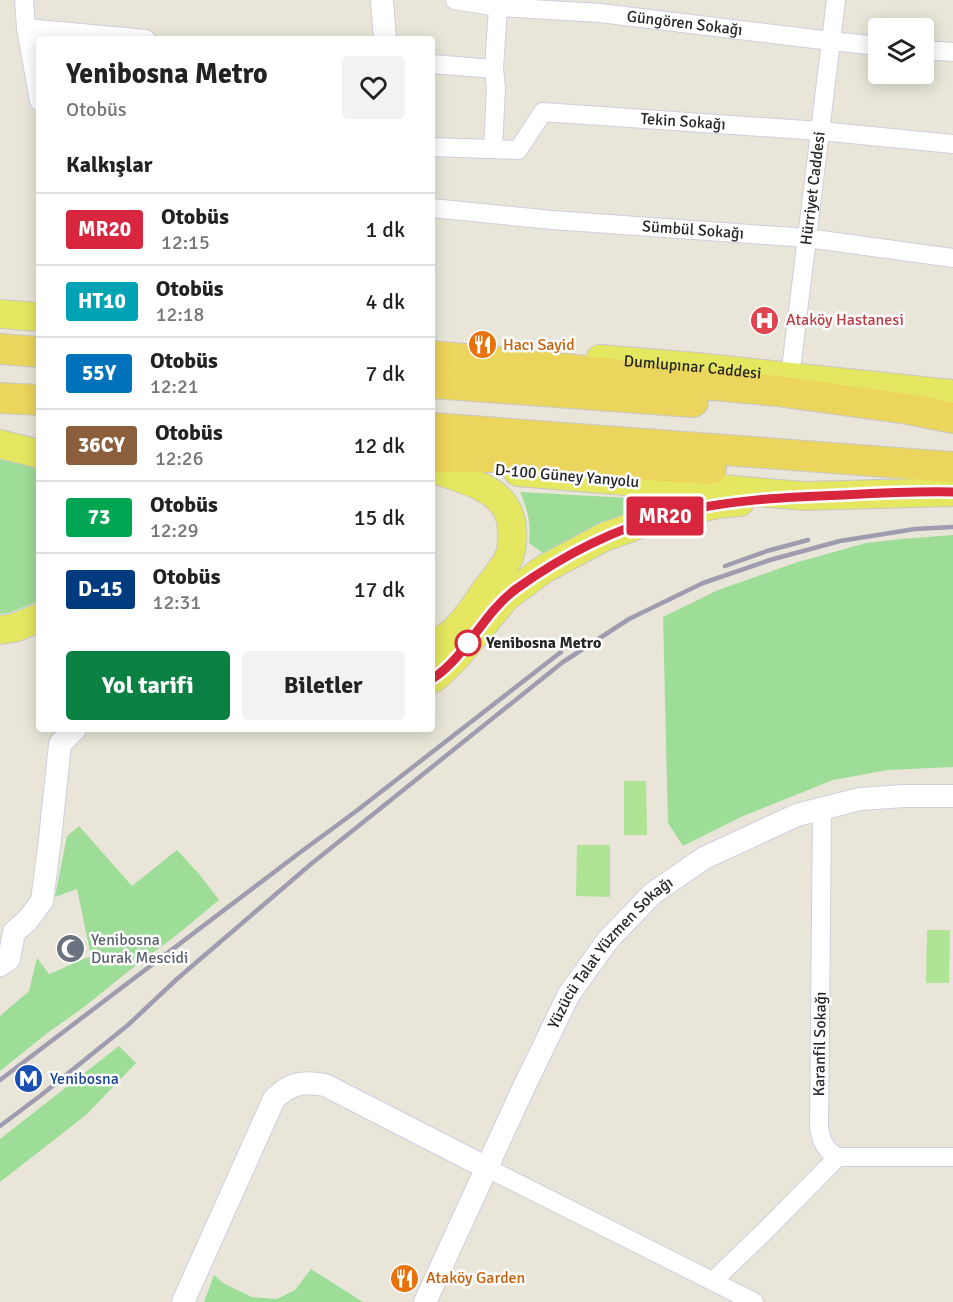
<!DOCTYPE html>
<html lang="tr">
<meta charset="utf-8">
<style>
:root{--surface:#fff;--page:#f2f2f2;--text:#222;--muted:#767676;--line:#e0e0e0;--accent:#0b8043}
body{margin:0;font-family:Signika,sans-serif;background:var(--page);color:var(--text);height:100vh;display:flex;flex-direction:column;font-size:22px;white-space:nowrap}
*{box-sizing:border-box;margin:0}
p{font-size:20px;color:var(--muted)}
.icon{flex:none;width:33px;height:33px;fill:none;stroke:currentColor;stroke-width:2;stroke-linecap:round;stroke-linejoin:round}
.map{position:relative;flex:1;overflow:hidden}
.panel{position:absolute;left:36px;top:36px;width:399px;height:696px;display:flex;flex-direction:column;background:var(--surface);border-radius:6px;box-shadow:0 3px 15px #0003}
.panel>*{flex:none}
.badge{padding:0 12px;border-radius:4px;font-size:21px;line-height:39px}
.tools{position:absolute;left:868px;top:18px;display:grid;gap:12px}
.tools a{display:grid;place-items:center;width:66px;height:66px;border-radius:6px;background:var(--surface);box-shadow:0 3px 15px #0003;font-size:30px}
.map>.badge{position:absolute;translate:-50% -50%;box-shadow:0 0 0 3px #fff}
h2{padding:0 30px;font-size:22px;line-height:54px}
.round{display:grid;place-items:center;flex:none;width:63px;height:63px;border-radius:6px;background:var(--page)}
.summary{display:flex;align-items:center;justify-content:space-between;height:102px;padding:0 30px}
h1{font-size:28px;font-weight:800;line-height:45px}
.cta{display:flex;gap:12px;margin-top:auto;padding:12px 30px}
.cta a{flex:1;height:69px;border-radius:6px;background:var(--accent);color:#fff;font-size:24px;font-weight:800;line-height:69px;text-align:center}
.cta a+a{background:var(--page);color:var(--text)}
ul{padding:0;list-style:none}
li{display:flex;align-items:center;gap:18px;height:72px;padding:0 30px;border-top:2px solid var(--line)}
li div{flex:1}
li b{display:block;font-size:22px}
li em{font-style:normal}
li .badge{min-width:66px;font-weight:700;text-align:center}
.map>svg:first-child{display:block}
.green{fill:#9edd98}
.pitch{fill:#aee494}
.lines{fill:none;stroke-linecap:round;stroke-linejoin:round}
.minor-casing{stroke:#cfcedf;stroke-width:20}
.tertiary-casing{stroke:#cfcedf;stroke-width:24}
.primary-casing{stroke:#c7c7c7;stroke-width:30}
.trunk-casing{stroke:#c7c7c7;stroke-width:32}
.minor{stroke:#fff;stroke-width:18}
.tertiary{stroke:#fff;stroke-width:22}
.primary{stroke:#e4e75f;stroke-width:28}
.trunk{stroke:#ecd55c;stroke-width:30}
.rail{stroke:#9f9cb0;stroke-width:4.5}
.line-casing{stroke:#fff;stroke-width:14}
.line{stroke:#d7263d;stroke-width:9}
.stop-dot{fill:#fff;stroke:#d7263d;stroke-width:3}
.labels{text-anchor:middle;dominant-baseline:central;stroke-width:5;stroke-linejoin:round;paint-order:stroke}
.street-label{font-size:16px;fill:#272727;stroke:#fff}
.health-label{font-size:16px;fill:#be3a42;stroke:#fff;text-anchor:start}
.food-label{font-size:16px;fill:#c56008;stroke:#fff;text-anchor:start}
.stop-label{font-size:16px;font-weight:bold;fill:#272727;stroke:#fff;text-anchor:start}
.worship-label{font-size:16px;fill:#5b616d;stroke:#fff;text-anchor:start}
.transit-label{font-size:16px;fill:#164399;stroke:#fff;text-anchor:start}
</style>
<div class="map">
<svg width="953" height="1302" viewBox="0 0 953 1302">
<rect width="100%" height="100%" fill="#e9e6d9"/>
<g class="green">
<polygon points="0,458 39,466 39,601 9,613 0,614"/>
<path d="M520,492L666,500L608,521L549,552L543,553L529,543C531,525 528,509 520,492Z"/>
<polygon points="953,535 953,767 888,770 833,780 741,817 683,846 668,823 663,617 718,590 798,562 866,543 901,539"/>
<polygon points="79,826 132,886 177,850 199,874 219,900 178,934 130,970 84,1007 46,1034 0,1071 0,1016 29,991 37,958 49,974 91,956 77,889 55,897 67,836"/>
<polygon points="119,1046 136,1063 86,1115 0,1182 0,1139"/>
<polygon points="311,1269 363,1302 204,1302 214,1275 223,1283 252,1297 277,1299 295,1290"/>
</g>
<g class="pitch">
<polygon points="624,781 646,781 647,835 624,835"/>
<polygon points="577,845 610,845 610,897 576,896"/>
<polygon points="927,930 950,930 949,983 926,983"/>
</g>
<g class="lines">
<defs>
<g id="minor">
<polyline points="24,0 26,28 39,101"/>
<path id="s1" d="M455,0L498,7L600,13L831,41L879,46"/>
<polyline points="26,28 146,39"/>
<polyline points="924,50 953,52"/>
<polyline points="432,64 494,69 496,88 493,149"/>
<polyline points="494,69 498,7"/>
<path id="s2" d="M432,147L518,150L543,112L820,131L953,144"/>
<path id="s3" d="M432,208L552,220L807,238L953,258"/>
<path id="s4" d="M790,377L836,0"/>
<path d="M822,809L819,1127C821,1140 825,1151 838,1157H953"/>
<polyline points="487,1168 754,1302"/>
<polyline points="713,1281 765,1231 838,1157"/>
</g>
<g id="tertiary">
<polyline points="382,0 385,39"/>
<polyline points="0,965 9,959 14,932 27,921 42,901 50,839 60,744 75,729"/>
<path d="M183,1302L274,1099C290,1083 303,1081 325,1085L487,1168"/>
<path id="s5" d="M425,1302L523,1089L569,994L608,940L652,894L704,858L797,815L860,799L904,796H953"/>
</g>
<g id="primary">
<polyline points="0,314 39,317"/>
<path id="s6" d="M600,359L697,367L953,394"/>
<polyline points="0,444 39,454"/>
<path d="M432,468C455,477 496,486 507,510C514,523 514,547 508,559C503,569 495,578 489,586C477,602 464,625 448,636C443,640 437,642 432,645"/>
<polyline points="518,472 804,496 953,492"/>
<polyline points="0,630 14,628 39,618"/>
<polyline points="432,679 439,674 458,655 506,597 544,569 604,537 666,515 718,504 740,502"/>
</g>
<g id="trunk">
<polyline points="0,349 39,352"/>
<polyline points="432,356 531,365 691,383 777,391 908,409 953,418"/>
<polyline points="432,383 693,402"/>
<polyline points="0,398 39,400"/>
<polyline points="432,428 953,467"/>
<polyline points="432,457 507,457 711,469"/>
</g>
</defs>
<use href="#minor" class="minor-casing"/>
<use href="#tertiary" class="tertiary-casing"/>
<use href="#primary" class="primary-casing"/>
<use href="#trunk" class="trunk-casing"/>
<use href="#minor" class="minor"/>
<use href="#tertiary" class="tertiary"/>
<use href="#primary" class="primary"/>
<use href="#trunk" class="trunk"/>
<g class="rail">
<polyline points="725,566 767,551 808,540"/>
<polyline points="0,1080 298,854 355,812 561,652"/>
<polyline points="0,1126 40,1096 128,1025 177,979 311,864 563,662 629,619 703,583 770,560 840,541 915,529 953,527"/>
</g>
</g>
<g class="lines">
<defs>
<path id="line" d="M432,679C467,656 483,613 516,589C562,556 612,530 667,515C724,500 785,497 843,495C880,493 917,491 953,492"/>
</defs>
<use href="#line" class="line-casing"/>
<use href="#line" class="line"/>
</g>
<defs>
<symbol id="hospital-disc" viewBox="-11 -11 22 22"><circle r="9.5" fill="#e0444e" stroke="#fff"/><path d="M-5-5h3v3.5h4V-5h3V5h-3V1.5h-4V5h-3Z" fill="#fff"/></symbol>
<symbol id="restaurant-disc" viewBox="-11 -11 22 22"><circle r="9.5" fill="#e8710a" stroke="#fff"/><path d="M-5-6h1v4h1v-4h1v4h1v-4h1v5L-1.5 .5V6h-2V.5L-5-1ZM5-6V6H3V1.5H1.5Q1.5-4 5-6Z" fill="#fff"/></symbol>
<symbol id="mosque-disc" viewBox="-11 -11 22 22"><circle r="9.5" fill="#6b7280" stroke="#fff"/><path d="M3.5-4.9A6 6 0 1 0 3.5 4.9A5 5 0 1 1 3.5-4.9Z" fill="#fff"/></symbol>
<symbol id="metro-disc" viewBox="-11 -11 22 22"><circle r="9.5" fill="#1a4fb4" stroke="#fff"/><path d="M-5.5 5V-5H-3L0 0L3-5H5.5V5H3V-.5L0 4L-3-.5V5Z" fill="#fff"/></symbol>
</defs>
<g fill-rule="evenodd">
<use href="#hospital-disc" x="748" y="304" width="33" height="33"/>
<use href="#restaurant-disc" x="466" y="328" width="33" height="33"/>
<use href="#mosque-disc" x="54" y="932" width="33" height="33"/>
<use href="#metro-disc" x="12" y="1062" width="33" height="33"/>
<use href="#restaurant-disc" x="388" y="1262" width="33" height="33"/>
</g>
<circle class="stop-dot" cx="468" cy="643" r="12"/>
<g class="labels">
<g class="street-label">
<text stroke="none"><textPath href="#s1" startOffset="231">Güngören Sokağı</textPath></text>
<text stroke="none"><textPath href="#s2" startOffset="272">Tekin Sokağı</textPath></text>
<text stroke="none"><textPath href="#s4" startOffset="190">Hürriyet Caddesi</textPath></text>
<text stroke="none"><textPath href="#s3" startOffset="262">Sümbül Sokağı</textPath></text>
<text stroke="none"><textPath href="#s6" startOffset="93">Dumlupınar Caddesi</textPath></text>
<text transform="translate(567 476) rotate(5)">D-100 Güney Yanyolu</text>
<text stroke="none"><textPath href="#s5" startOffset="398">Yüzücü Talat Yüzmen Sokağı</textPath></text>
<text transform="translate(820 1044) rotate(-89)">Karanfil Sokağı</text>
</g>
<g class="health-label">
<text x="786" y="320">Ataköy Hastanesi</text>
</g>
<g class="food-label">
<text x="503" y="345">Hacı Sayid</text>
<text x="426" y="1278">Ataköy Garden</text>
</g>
<g class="stop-label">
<text x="486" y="643">Yenibosna Metro</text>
</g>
<g class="worship-label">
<text x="91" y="940">Yenibosna<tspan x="91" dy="18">Durak Mescidi</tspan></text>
</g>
<g class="transit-label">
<text x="50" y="1079">Yenibosna</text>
</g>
</g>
</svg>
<div class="tools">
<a><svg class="icon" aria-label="layers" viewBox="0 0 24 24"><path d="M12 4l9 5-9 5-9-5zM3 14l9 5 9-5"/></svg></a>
</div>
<b class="badge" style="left:665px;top:516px;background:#d7263d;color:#fff">MR20</b>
<section class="panel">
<div class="summary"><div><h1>Yenibosna Metro</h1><p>Otobüs</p></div><a class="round"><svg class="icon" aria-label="heart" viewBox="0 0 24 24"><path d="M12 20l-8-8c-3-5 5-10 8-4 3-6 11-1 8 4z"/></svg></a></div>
<h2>Kalkışlar</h2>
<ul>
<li><span class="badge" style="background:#d7263d;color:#fff">MR20</span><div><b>Otobüs</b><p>12:15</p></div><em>1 dk</em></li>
<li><span class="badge" style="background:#00a3b4;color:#fff">HT10</span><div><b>Otobüs</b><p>12:18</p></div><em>4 dk</em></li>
<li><span class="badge" style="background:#0072bc;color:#fff">55Y</span><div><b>Otobüs</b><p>12:21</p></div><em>7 dk</em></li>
<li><span class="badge" style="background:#8b5e3c;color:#fff">36CY</span><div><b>Otobüs</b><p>12:26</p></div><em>12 dk</em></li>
<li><span class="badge" style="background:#00a651;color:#fff">73</span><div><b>Otobüs</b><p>12:29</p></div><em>15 dk</em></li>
<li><span class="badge" style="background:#003b80;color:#fff">D-15</span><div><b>Otobüs</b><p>12:31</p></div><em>17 dk</em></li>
</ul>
<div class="cta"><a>Yol tarifi</a><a>Biletler</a></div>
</section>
</div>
